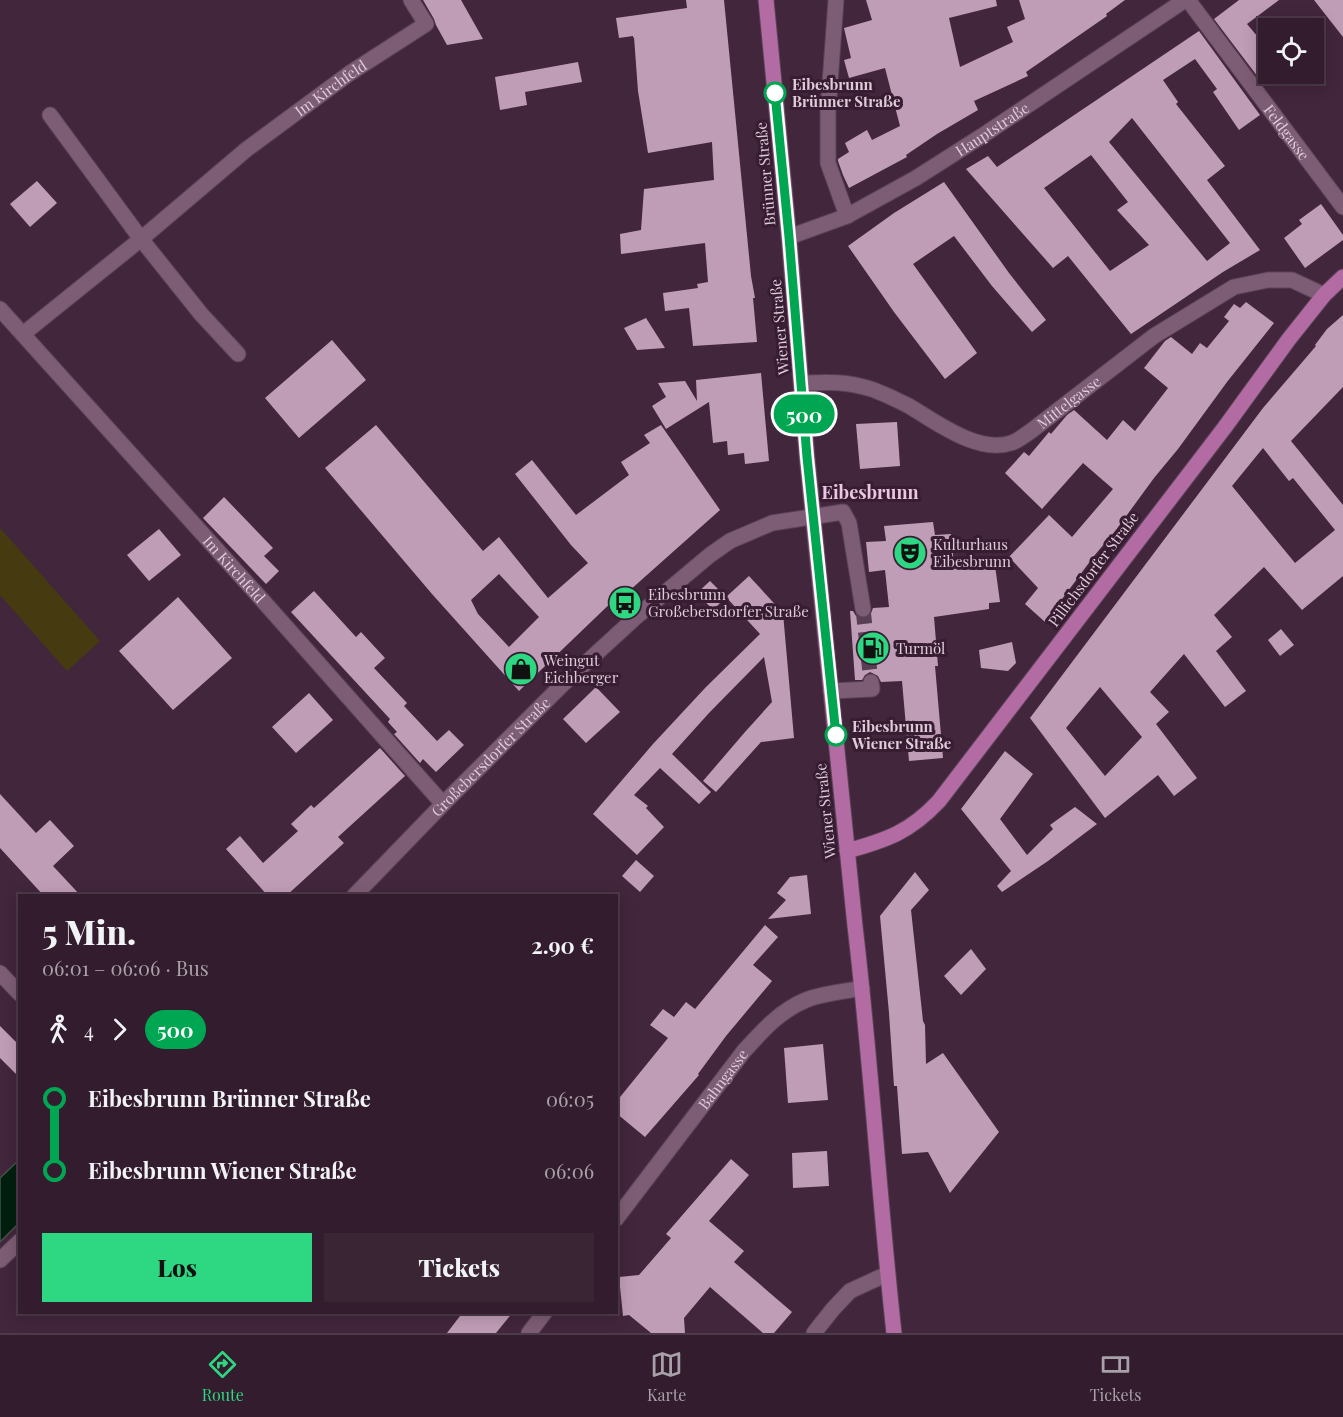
<!DOCTYPE html>
<html lang="de">
<meta charset="utf-8">
<style>
:root{--surface:#321c2d;--page:#3a2535;--text:#f1f3f6;--muted:#a8a1aa;--line:#4d3a49;--accent:#2ed883}
body{margin:0;font-family:"Playfair Display",serif;background:var(--page);color:var(--text);height:100vh;display:flex;flex-direction:column;font-size:22px;white-space:nowrap}
*{box-sizing:border-box;margin:0}
p{font-size:20px;color:var(--muted)}
.icon{flex:none;width:33px;height:33px;fill:none;stroke:currentColor;stroke-width:2;stroke-linecap:round;stroke-linejoin:round}
.map{position:relative;flex:1;overflow:hidden}
.panel{position:absolute;left:18px;top:894px;width:600px;height:420px;display:flex;flex-direction:column;background:var(--surface);border-radius:0px;box-shadow:0 3px 15px #0003,0 0 0 2px var(--line)}
.panel>*{flex:none}
.badge{padding:0 12px;border-radius:20px;font-size:21px;line-height:39px}
.fabs{position:absolute;left:1258px;top:18px;display:grid;gap:12px}
.fabs a{display:grid;place-items:center;width:66px;height:66px;border-radius:0px;background:var(--surface);box-shadow:0 3px 15px #0003,0 0 0 2px var(--line);font-size:30px}
.map>.badge{position:absolute;translate:-50% -50%;box-shadow:0 0 0 3px #fff}
.legs{display:flex;align-items:center;gap:9px;height:66px;padding:0 24px;font-size:20px}
.legs p{margin-inline-start:auto}
.summary{display:flex;align-items:center;justify-content:space-between;height:102px;padding:0 24px}
h1{font-size:33px;font-weight:800;line-height:45px}
.primary-button{display:flex;gap:12px;margin-top:auto;padding:12px 24px}
.primary-button a{flex:1;height:69px;border-radius:0px;background:var(--accent);color:#111;font-size:24px;font-weight:800;line-height:69px;text-align:center}
.primary-button a+a{background:var(--page);color:var(--text)}
ul{padding:0 24px;list-style:none}
li{display:flex;align-items:center;gap:21px;height:72px;font-size:22px}
li i{display:grid;place-items:center;width:9px;height:100%;margin:0 8px;background:currentColor}
li i::after{content:'';width:15px;height:15px;margin:-8px;border:4px solid;border-radius:50%;background:var(--surface)}
li p{margin-inline-start:auto}
li:first-child i{background:linear-gradient(#0000 50%,currentColor 0)}
li:last-child i{background:linear-gradient(currentColor 50%,#0000 0)}
.tab-bar{display:flex;justify-content:space-around;align-items:center;height:84px;border-top:2px solid var(--line);background:var(--surface);font-size:16px;color:var(--muted)}
.tab-bar a{display:grid;justify-items:center;gap:3px}
.tab-bar .selected{color:var(--accent)}
.map>svg:first-child{display:block}
.green{fill:#463b10}
.water{fill:#011f0e;stroke:#43534b;stroke-width:1.5}
.building{fill:#c09db7;fill-rule:evenodd}
.lines{fill:none;stroke-linecap:round;stroke-linejoin:round}
.minor-tunnel{stroke:#593f54;stroke-width:15;stroke-dasharray:15 8;stroke-linecap:butt}
.minor-casing{stroke:#5b4356;stroke-width:17}
.major-casing{stroke:#5b4356;stroke-width:17}
.minor{stroke:#7d5d75;stroke-width:15}
.major{stroke:#b26ba3;stroke-width:15}
.line-1-casing{stroke:#fff;stroke-width:14}
.line-1{stroke:#00a651;stroke-width:9}
.stop-1-dot{fill:#fff;stroke:#00a651;stroke-width:3}
.labels{text-anchor:middle;dominant-baseline:central;stroke-width:6;stroke-linejoin:round;paint-order:stroke}
.stop-label{font-size:15px;font-weight:bold;fill:#deccd9;stroke:#381d32;text-anchor:start}
.street-label{font-size:15px;fill:#deccd9;stroke:#381d32}
.poi-label{font-size:15px;fill:#deccd9;stroke:#381d32;text-anchor:start}
.quarter-label{font-size:18px;font-weight:bold;fill:#ebc7e2;stroke:#381d32}
</style>
<div class="map">
<svg width="1343" height="1333" viewBox="0 0 1343 1333">
<rect width="100%" height="100%" fill="#42263c"/>
<polygon class="green" points="0,528 100,641 67,671 0,595"/>
<polygon class="water" points="19,1160 19,1223 0,1242 0,1178"/>
<g class="building">
<polygon points="423,0 461,0 483,39 447,45 436,25 434,19"/>
<polygon points="686,0 724,0 751,276 755,298 753,298 757,342 693,346 689,308 665,311 663,293 698,288 697,284 708,282 705,243 621,254 620,234 641,230 644,189 714,180 712,142 648,153 638,91 634,37 633,38 633,36 619,38 616,18 687,8"/>
<polygon points="866,0 996,0 997,6 949,18 960,67 1013,42 1007,27 1025,19 1019,0 1125,0 1106,14 1107,16 1026,72 1028,76 974,101 978,110 937,134 906,155 907,157 849,188 843,175 838,161 838,159 849,152 845,143 867,130 872,140 900,126 885,68 849,78 844,60 851,58 844,28 872,20"/>
<polygon points="1239,0 1279,0 1247,24 1269,50 1269,80 1264,85 1214,19"/>
<polygon points="1314,0 1343,0 1343,37"/>
<path d="M1199,31L1260,115L1239,130L1213,92L1217,89L1195,59L1163,80L1178,102L1176,104L1225,166L1207,180L1260,250L1223,272L1131,334L1068,256L1053,268L966,169L988,156L997,167ZM1132,118L1230,243L1207,261L1109,142ZM1091,155L1128,202L1117,210L1149,245L1110,271L1044,188Z"/>
<polygon points="578,62 582,82 525,92 527,105 500,110 495,77"/>
<polygon points="37,181 57,203 30,227 10,204"/>
<polygon points="944,182 1009,273 1046,320 1032,332 992,286 954,236 913,264 977,353 945,379 894,312 848,246 894,213"/>
<polygon points="1321,204 1343,235 1343,240 1305,268 1284,238 1302,224 1299,220"/>
<polygon points="1246,302 1274,323 1227,382 1178,449 1154,478 1116,530 1094,556 1045,622 1025,604 1038,588 1009,557 1049,515 1072,537 1113,489 1083,463 1042,509 1005,473 1024,452 1029,456 1049,432 1051,434 1067,415 1074,410 1107,440 1123,420 1135,431 1168,388 1144,368 1165,341 1171,337 1192,354 1200,343 1207,348 1229,321 1224,317 1234,304 1240,308"/>
<path d="M1343,315V387L1291,441L1343,505V576L1302,610L1264,567L1214,615L1232,637L1216,651L1246,691L1225,707L1184,654L1150,692L1169,712L1156,724L1197,778L1174,796L1158,775L1105,818L1030,718L1263,408L1316,346L1315,345L1327,329ZM1263,448L1289,481L1293,478L1335,530L1295,563L1232,486ZM1100,687L1142,737L1105,776L1066,728Z"/>
<polygon points="646,318 665,348 637,350 624,328"/>
<polygon points="332,340 366,380 299,438 265,398"/>
<polygon points="761,373 769,461 745,464 744,453 728,455 727,441 713,443 709,402 666,429 652,406 666,397 658,383 685,381 697,401 696,380"/>
<polygon points="897,422 900,466 860,469 856,424"/>
<path d="M376,425L483,551L499,537L548,598L588,563L571,545L515,474L532,460L576,515L629,475L621,462L650,443L644,435L661,425L720,510L620,599L618,596L519,691L432,594L325,468ZM499,574L539,617L509,647L478,614L471,600Z"/>
<polygon points="224,497 273,548 264,556 279,571 266,584 203,518"/>
<polygon points="933,522 935,535 951,534 954,565 994,558 1000,602 989,603 989,609 934,617 938,666 935,666 943,758 909,761 902,681 881,682 878,676 870,672 865,675 862,680 855,680 850,611 853,611 856,616 864,619 870,616 873,608 889,607 885,570 869,572 866,542 886,541 884,526"/>
<polygon points="159,529 181,555 149,581 127,555"/>
<polygon points="749,576 783,613 794,738 761,742 716,792 703,781 745,732 772,702 764,657 709,713 672,754 711,792 699,804 660,768 634,795 648,806 646,808 664,827 637,855 593,814 653,744 706,687 760,634 726,597"/>
<polygon points="710,581 726,597 713,610 697,593"/>
<polygon points="314,591 356,637 361,632 385,658 374,668 407,703 404,706 437,741 449,730 464,745 436,772 423,759 420,763 394,734 397,732 388,722 390,719 291,612"/>
<polygon points="178,597 232,658 173,710 119,651"/>
<polygon points="1281,629 1294,645 1280,656 1268,640"/>
<polygon points="1012,642 1016,663 1008,671 981,668 979,650"/>
<polygon points="596,687 620,712 586,743 563,719"/>
<polygon points="309,693 333,720 296,753 272,727"/>
<polygon points="380,748 405,776 338,837 344,843 286,896 268,896 226,849 240,836 263,863 298,831 291,824 311,805 314,808"/>
<polygon points="1005,751 1033,774 1000,819 1027,855 1053,829 1050,825 1075,807 1097,824 1048,861 1002,892 997,886 1011,871 961,809"/>
<polygon points="0,794 36,833 50,820 74,846 53,866 81,896 44,896 0,848"/>
<polygon points="636,860 654,876 640,892 622,876"/>
<polygon points="915,872 929,890 911,910 923,1021 925,1025 926,1064 943,1053 999,1132 950,1193 928,1152 902,1154 897,1086 894,1086 889,1013 880,916"/>
<polygon points="807,875 811,914 768,919 786,900 777,893 790,877"/>
<polygon points="765,925 778,937 753,965 772,981 726,1036 698,1074 699,1075 645,1137 616,1113 616,1102 668,1038 650,1025 663,1009 674,1017 686,1002 695,1009"/>
<polygon points="971,949 986,969 961,995 944,976"/>
<polygon points="0,1026 20,1046 20,1078 0,1058"/>
<polygon points="823,1044 828,1100 788,1103 784,1048"/>
<polygon points="827,1151 829,1186 793,1188 792,1153"/>
<polygon points="731,1159 749,1175 709,1221 744,1251 734,1262 792,1312 774,1333 763,1333 710,1287 684,1318 685,1333 651,1333 629,1315 623,1316 619,1277 639,1275 671,1238 666,1234"/>
<polygon points="463,1312 513,1312 496,1333 447,1333"/>
</g>
<g class="lines">
<polyline class="minor-tunnel" points="863,609 871,682"/>
<defs>
<g id="minor">
<polyline points="836,0 828,111 828,163 847,216"/>
<path id="s1" d="M1188,0L1343,207"/>
<polyline points="50,115 141,239 201,314 238,354"/>
<path id="s2" d="M789,237L847,216L916,178L985,134L1185,0"/>
<path id="s3" d="M0,309L264,602L443,804"/>
<path id="s4" d="M23,334L141,239L247,149L350,73L426,24L411,0"/>
<path id="s5" d="M802,383C826,382 847,381 871,389C883,393 897,400 909,406C936,422 978,454 1011,443C1018,441 1025,435 1031,431L1154,336L1234,287L1268,280H1292L1324,295"/>
<polyline points="831,691 872,689 871,682"/>
<path id="s6" d="M354,896L443,804L563,684L636,617L710,555L730,541L772,523L843,512L849,523L863,609"/>
<polyline points="0,973 20,994"/>
<path id="s7" d="M616,1219L744,1051C762,1031 781,1010 806,1000C823,993 844,992 862,988"/>
<polyline points="0,1260 20,1241"/>
<polyline points="529,1333 545,1312"/>
<polyline points="814,1333 833,1309 850,1291 887,1274"/>
</g>
<g id="major">
<path d="M766,0L789,237L807,457L855,926C871,1061 879,1197 894,1333"/>
<path d="M847,851C887,840 910,832 939,801L1225,427L1289,339L1324,295L1343,277"/>
</g>
</defs>
<use href="#minor" class="minor-casing"/>
<use href="#major" class="major-casing"/>
<use href="#minor" class="minor"/>
<use href="#major" class="major"/>
</g>
<g class="lines">
<defs>
<polyline id="line-1" points="775,93 789,237 807,457 836,735"/>
</defs>
<use href="#line-1" class="line-1-casing"/>
<use href="#line-1" class="line-1"/>
</g>
<defs>
<symbol id="theatre-disc" viewBox="-11 -11 22 22"><circle r="9.5" fill="#2ed883" stroke="#381d32"/><path d="M-5-5.5Q0-4 5-5.5V0Q5 5 0 6Q-5 5-5 0ZM-3.3-2.5H-1v1.5H-3.3ZM1-2.5H3.3v1.5H1ZM-2.8 1Q0 5.5 2.8 1Z" fill="#111"/></symbol>
<symbol id="bus-disc" viewBox="-11 -11 22 22"><circle r="9.5" fill="#2ed883" stroke="#381d32"/><path d="M-5-6H5V4H4V6H2V4H-2V6H-4V4H-5ZM-3.5-4V0h7V-4ZM-3.5 1.2v1.5H-2V1.2ZM2 1.2v1.5H3.5V1.2Z" fill="#111"/></symbol>
<symbol id="fuel-disc" viewBox="-11 -11 22 22"><circle r="9.5" fill="#2ed883" stroke="#381d32"/><path d="M-5.5-6h7V0h2V4h1.3V-2.5L3-4.5l.8-.8L6-3V5H2.5V1h-1V6h-7ZM-4.2-4.7v3.2H.2V-4.7Z" fill="#111"/></symbol>
<symbol id="shop-disc" viewBox="-11 -11 22 22"><circle r="9.5" fill="#2ed883" stroke="#381d32"/><path d="M-5-2.5h2.3a2.7 3.5 0 0 1 5.4 0H5L5.5 6h-11ZM-1.5-2.5h3a1.5 2.3 0 0 0-3 0Z" fill="#111"/></symbol>
</defs>
<g fill-rule="evenodd">
<use href="#theatre-disc" x="891" y="534" width="38" height="38"/>
<use href="#bus-disc" x="606" y="584" width="38" height="38"/>
<use href="#fuel-disc" x="854" y="629" width="38" height="38"/>
<use href="#shop-disc" x="502" y="650" width="38" height="38"/>
</g>
<g class="stop-1-dot">
<circle cx="775" cy="93" r="10"/>
<circle cx="836" cy="735" r="10"/>
</g>
<g class="labels">
<g class="stop-label">
<text x="792" y="84">Eibesbrunn<tspan x="792" dy="17">Brünner Straße</tspan></text>
<text x="852" y="726">Eibesbrunn<tspan x="852" dy="17">Wiener Straße</tspan></text>
</g>
<g class="street-label">
<text stroke="none"><textPath href="#s4" startOffset="394">Im Kirchfeld</textPath></text>
<text stroke="none"><textPath href="#s2" startOffset="231">Hauptstraße</textPath></text>
<text stroke="none"><textPath href="#s1" startOffset="165">Feldgasse</textPath></text>
<text transform="translate(765 174) rotate(-95)">Brünner Straße</text>
<text transform="translate(779 327) rotate(-95)">Wiener Straße</text>
<text stroke="none"><textPath href="#s5" startOffset="294">Mittelgasse</textPath></text>
<text stroke="none"><textPath href="#s3" startOffset="350">Im Kirchfeld</textPath></text>
<text transform="translate(1093 569) rotate(-53)">Pillichsdorfer Straße</text>
<text stroke="none"><textPath href="#s6" startOffset="195">Großebersdorfer Straße</textPath></text>
<text transform="translate(825 811) rotate(-96)">Wiener Straße</text>
<text stroke="none"><textPath href="#s7" startOffset="176">Bahngasse</textPath></text>
</g>
<g class="poi-label">
<text x="933" y="544">Kulturhaus<tspan x="933" dy="17">Eibesbrunn</tspan></text>
<text x="648" y="594">Eibesbrunn<tspan x="648" dy="17">Großebersdorfer Straße</tspan></text>
<text x="896" y="648">Turmöl</text>
<text x="544" y="660">Weingut<tspan x="544" dy="17">Eichberger</tspan></text>
</g>
<g class="quarter-label">
<text x="870" y="492">Eibesbrunn</text>
</g>
</g>
</svg>
<div class="fabs">
<a><svg class="icon" aria-label="locate" viewBox="0 0 24 24"><circle cx="12" cy="12" r="6"/><path d="M12 2v4M12 18v4M2 12h4M18 12h4"/></svg></a>
</div>
<b class="badge" style="left:804px;top:414px;background:#00a651;color:#fff">500</b>
<section class="panel">
<div class="summary"><div><h1>5 Min.</h1><p>06:01 – 06:06 · Bus</p></div><b>2.90 €</b></div>
<div class="legs"><svg class="icon" aria-label="walk" viewBox="0 0 24 24"><circle cx="13" cy="4" r="2"/><path d="M13 8l-2 6 4 7M11 14l-3 7M7 12l3-4h3l4 4"/></svg>4<svg class="icon" aria-label="forward" viewBox="0 0 24 24"><path d="M9 5l7 7-7 7"/></svg><b class="badge" style="background:#00a651;color:#fff">500</b></div>
<ul>
<li><i style="color:#00a651"></i><b>Eibesbrunn Brünner Straße</b><p>06:05</p></li>
<li><i style="color:#00a651"></i><b>Eibesbrunn Wiener Straße</b><p>06:06</p></li>
</ul>
<div class="primary-button"><a>Los</a><a>Tickets</a></div>
</section>
</div>
<nav class="tab-bar">
<a class="selected"><svg class="icon" aria-label="directions" viewBox="0 0 24 24"><path d="M12 3l9 9-9 9-9-9zM9 14v-3h6M13 9l2 2-2 2"/></svg>Route</a>
<a><svg class="icon" aria-label="map" viewBox="0 0 24 24"><path d="M3 6l6-2 6 2 6-2v14l-6 2-6-2-6 2zM9 4v14M15 6v14"/></svg>Karte</a>
<a><svg class="icon" aria-label="tickets" viewBox="0 0 24 24"><path d="M3 7h18v10H3zM15 7v10"/></svg>Tickets</a>
</nav>
